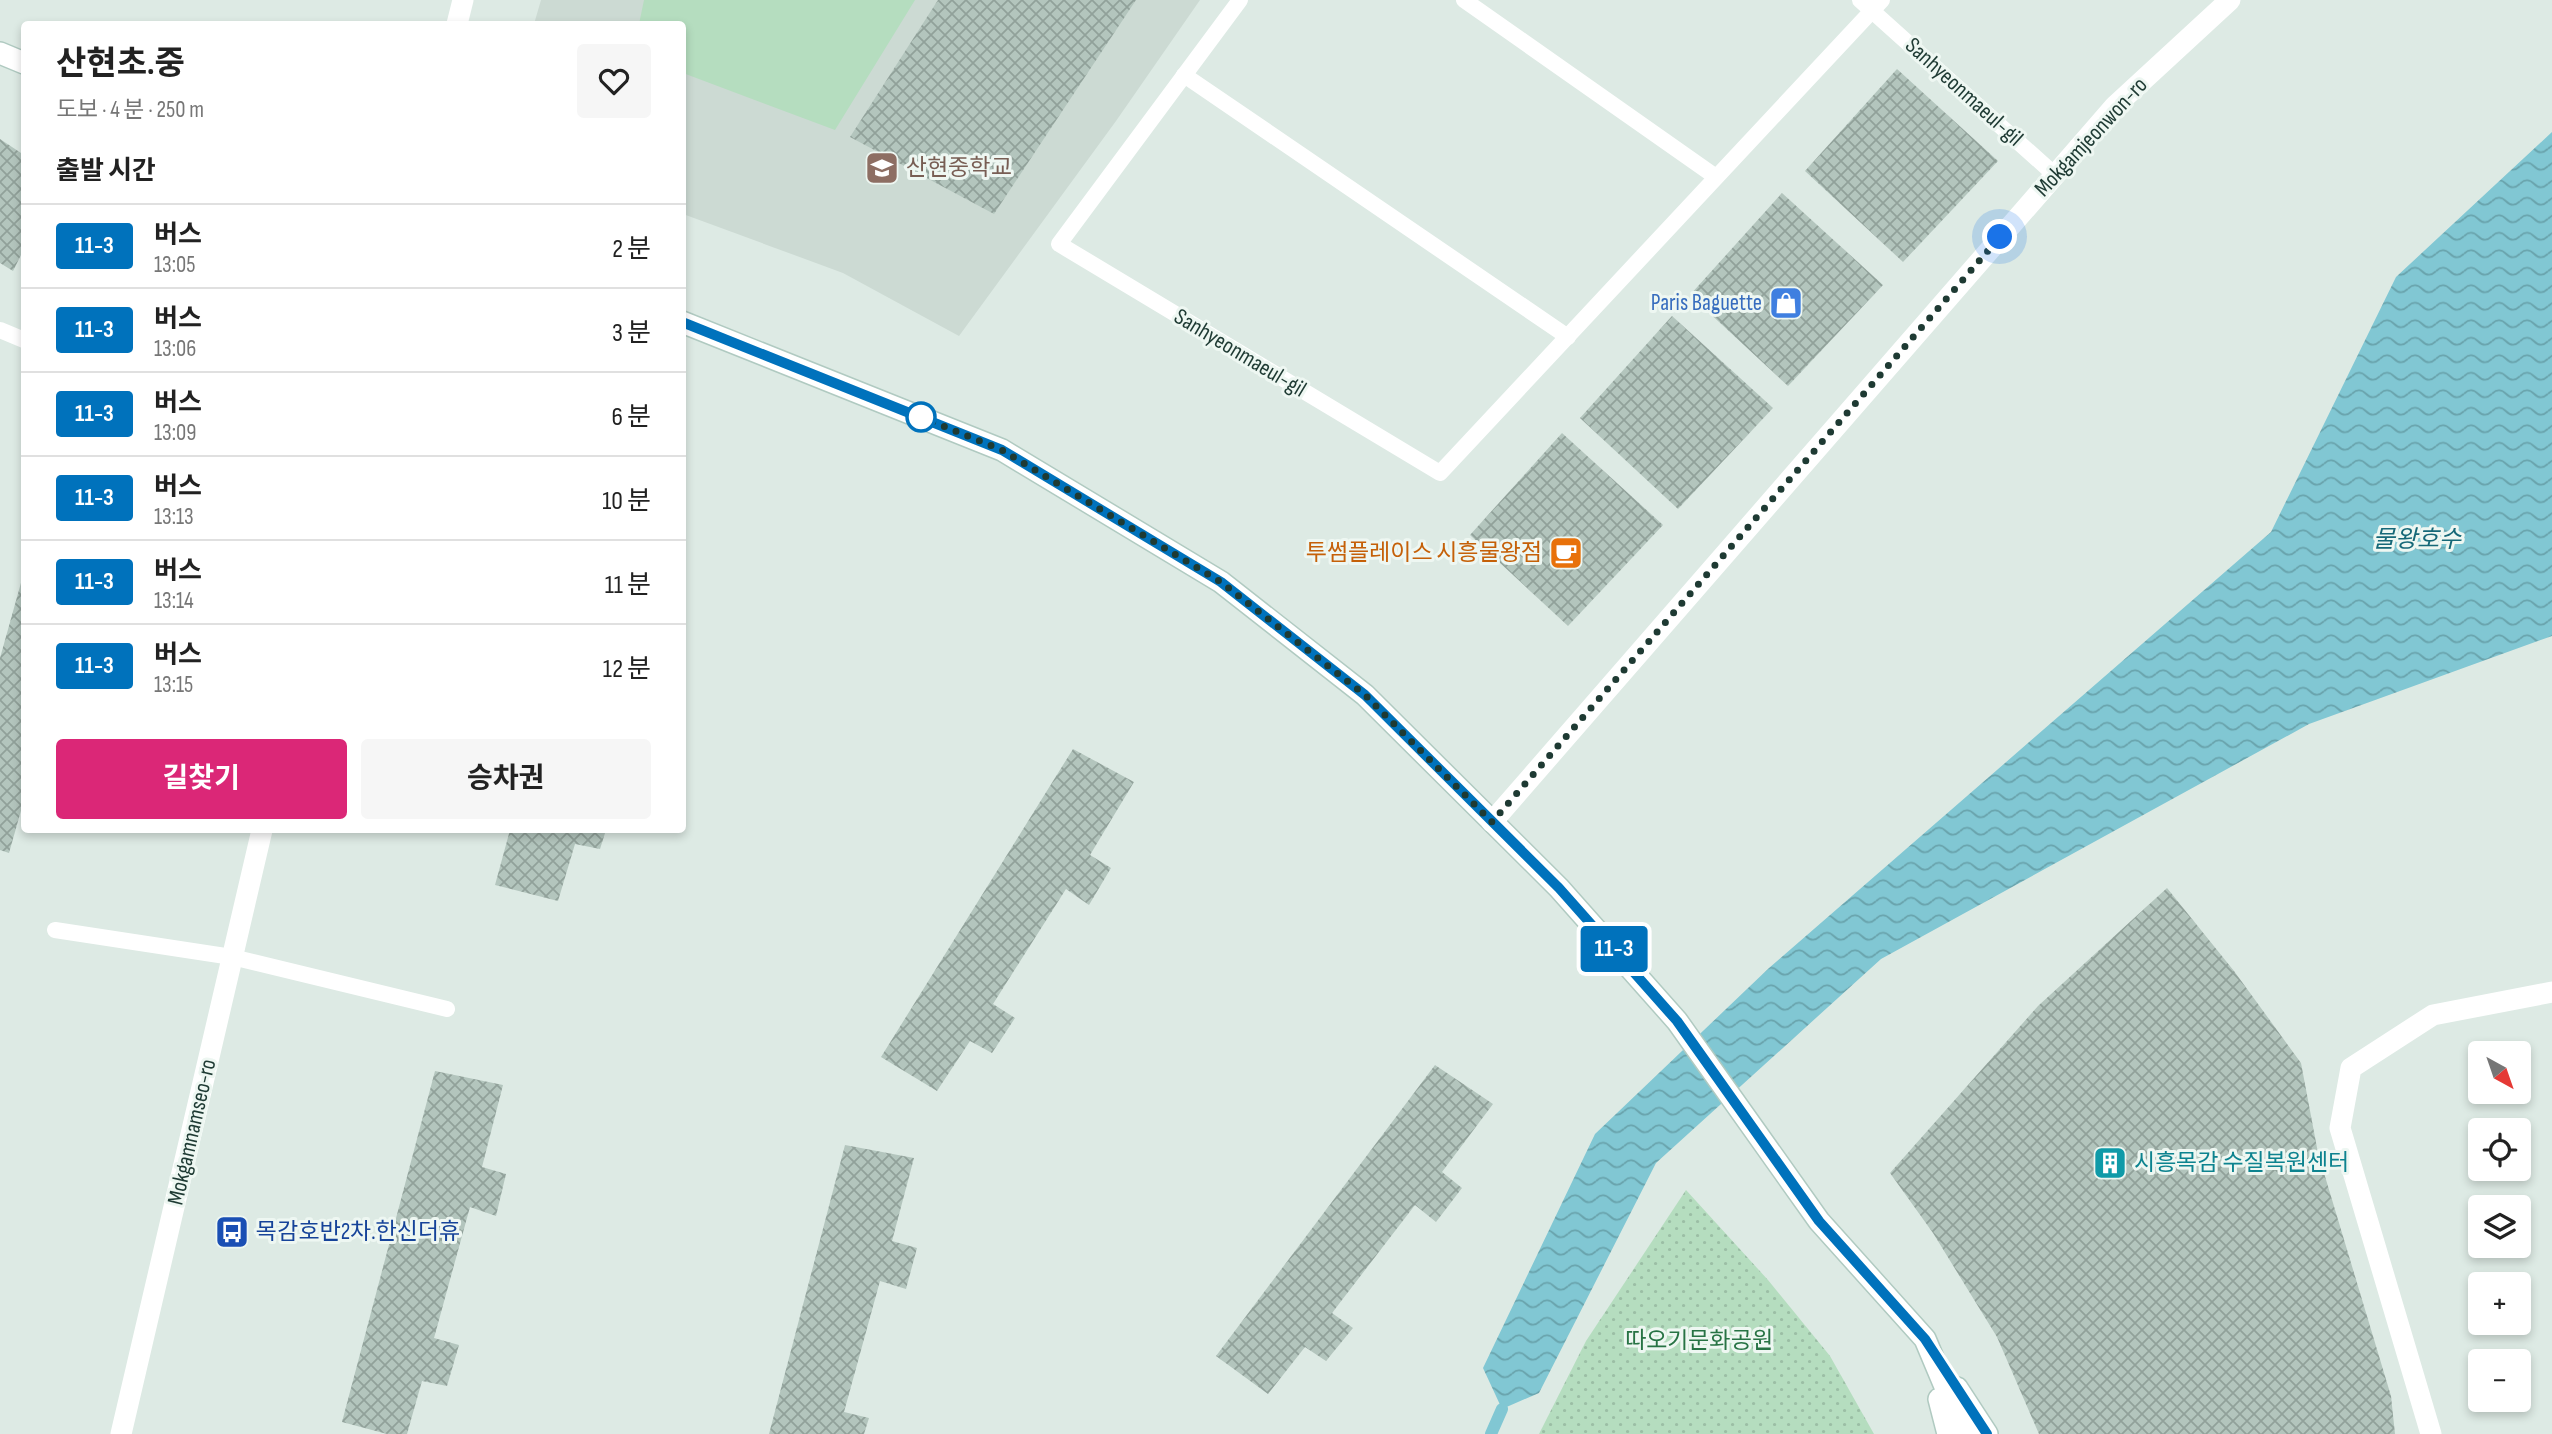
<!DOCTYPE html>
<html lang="ko">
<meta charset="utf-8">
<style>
:root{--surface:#fff;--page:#f6f6f6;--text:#222;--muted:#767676;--line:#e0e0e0;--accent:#db2777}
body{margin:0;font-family:"Sofia Sans Condensed","Noto Sans KR",sans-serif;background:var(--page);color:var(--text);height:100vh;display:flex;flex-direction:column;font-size:26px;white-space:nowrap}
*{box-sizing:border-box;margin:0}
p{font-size:23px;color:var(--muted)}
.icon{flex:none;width:38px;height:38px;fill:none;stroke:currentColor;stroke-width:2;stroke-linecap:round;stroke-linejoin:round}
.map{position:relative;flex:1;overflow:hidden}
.sheet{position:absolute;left:21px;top:21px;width:665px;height:812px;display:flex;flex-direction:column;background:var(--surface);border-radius:7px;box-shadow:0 4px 10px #0003}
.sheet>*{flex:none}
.badge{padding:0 14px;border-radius:5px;font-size:24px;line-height:46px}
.needle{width:46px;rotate:140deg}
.controls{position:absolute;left:2468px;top:1041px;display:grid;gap:14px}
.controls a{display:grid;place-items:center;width:63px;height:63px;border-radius:7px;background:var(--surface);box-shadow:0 4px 10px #0003;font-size:35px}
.you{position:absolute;width:35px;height:35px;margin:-18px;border:5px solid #fff;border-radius:50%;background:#1a73e8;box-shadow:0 0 0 10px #1a73e833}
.map>.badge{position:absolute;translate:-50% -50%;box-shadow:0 0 0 4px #fff}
h2{padding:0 35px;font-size:26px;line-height:63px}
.round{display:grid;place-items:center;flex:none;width:74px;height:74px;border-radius:7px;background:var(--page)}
.summary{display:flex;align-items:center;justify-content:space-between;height:119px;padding:0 35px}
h1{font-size:33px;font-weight:700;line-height:52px}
.button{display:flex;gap:14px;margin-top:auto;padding:14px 35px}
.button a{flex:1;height:80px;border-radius:7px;background:var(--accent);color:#fff;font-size:28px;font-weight:700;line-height:80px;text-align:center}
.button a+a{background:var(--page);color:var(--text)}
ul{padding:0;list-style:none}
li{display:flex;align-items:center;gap:21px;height:84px;padding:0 35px;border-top:2px solid var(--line)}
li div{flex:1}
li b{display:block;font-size:26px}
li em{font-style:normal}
li .badge{min-width:77px;font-weight:700;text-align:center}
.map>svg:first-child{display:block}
.built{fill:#ccdad3}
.green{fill:#b5ddbf}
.park{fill:url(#park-dots)}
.water{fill:url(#water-waves)}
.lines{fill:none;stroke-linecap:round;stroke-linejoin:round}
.stream{stroke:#81c7d3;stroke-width:12}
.building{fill:url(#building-cross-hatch)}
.secondary-casing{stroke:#b0cac1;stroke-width:24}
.lane{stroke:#fff;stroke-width:16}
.street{stroke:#fff;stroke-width:21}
.secondary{stroke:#fff;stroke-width:21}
.line-casing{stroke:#fff;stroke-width:16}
.line{stroke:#0072bc;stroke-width:10}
.walk{stroke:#1e3a33;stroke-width:7;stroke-dasharray:0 12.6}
.stop-dot{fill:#fff;stroke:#0072bc;stroke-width:3.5}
.labels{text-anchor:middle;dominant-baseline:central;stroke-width:6;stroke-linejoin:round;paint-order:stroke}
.street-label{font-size:23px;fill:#1e3a33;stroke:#eef7f2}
.education-label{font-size:23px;fill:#785e54;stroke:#eef7f2;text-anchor:start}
.shop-label{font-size:23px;fill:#366cbe;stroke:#eef7f2;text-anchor:end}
.food-label{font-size:23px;fill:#c56008;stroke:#eef7f2;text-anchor:end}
.culture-label{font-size:23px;fill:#0d838f;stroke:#eef7f2;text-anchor:start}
.transit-label{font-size:23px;fill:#164399;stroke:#eef7f2;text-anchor:start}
.park-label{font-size:23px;fill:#277344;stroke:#eef7f2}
.water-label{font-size:24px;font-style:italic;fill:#166878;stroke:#eef7f2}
</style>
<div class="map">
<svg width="2552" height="1434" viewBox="0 0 2552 1434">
<defs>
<pattern id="park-dots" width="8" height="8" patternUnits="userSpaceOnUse" patternTransform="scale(1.75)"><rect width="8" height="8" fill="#b5ddbf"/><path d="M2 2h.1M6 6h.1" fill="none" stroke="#9bbea5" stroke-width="1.8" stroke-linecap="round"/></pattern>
<pattern id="water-waves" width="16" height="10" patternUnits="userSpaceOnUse" patternTransform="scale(1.75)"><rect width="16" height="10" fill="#81c7d3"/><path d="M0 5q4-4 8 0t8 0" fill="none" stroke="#69a3ac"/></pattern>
<pattern id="building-cross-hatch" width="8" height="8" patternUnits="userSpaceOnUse" patternTransform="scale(1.75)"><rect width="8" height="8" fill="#b3c5bd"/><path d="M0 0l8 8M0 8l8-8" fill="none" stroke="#91a19a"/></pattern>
</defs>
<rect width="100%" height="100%" fill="#ddeae4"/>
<polygon class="built" points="541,0 1200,0 1116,121 959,336 843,273 683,214 682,24 534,24"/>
<polygon class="green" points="644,0 915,0 835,130 683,73 682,24 639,24"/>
<polygon class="park" points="1686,1190 1768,1280 1830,1356 1874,1434 1539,1434 1586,1341"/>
<polygon class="water" points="2552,132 2552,636 2309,724 1881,959 1656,1163 1539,1393 1502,1409 1483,1368 1595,1134 1769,968 2271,532 2396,277"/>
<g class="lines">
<polyline class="stream" points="1491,1434 1502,1409"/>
</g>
<g class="building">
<polygon points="938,0 1136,0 994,214 850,137"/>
<polygon points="1897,69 1998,161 1903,262 1805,171"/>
<polygon points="0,139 24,155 24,249 13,271 0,263"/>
<polygon points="1782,193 1883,285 1788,386 1690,295"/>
<polygon points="1672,316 1773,408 1678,509 1580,418"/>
<polygon points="1562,433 1663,525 1568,626 1470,535"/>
<polygon points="24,572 24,800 9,853 0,850 0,658"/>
<polygon points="1073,749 1134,782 1090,855 1111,868 1089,905 1066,889 993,1004 1015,1018 992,1053 970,1041 937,1091 881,1057"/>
<polygon points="510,830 606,830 600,849 575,844 558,901 495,885"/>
<polygon points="2167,888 2234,971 2301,1063 2318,1153 2391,1396 2395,1434 2039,1434 1997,1337 1933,1233 1890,1173 2038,1006"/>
<polygon points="1435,1065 1493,1104 1442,1172 1462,1188 1436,1222 1415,1205 1332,1313 1353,1328 1326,1361 1305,1347 1268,1394 1216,1356"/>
<polygon points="435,1071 503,1085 482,1167 506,1174 496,1216 470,1207 434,1338 459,1345 447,1386 422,1381 407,1434 387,1434 342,1422"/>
<polygon points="845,1145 914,1158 892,1241 917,1248 906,1289 880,1281 844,1412 869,1418 864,1434 769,1434"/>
</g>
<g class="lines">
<defs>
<g id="secondary">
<polyline points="0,53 24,63"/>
<polyline points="682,322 1002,450 1221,582 1365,695 1559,888 1677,1021 1819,1221 1925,1339 1965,1434"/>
<polyline points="1957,1388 1987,1434"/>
<polyline points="1939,1399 1948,1434"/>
</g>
</defs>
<use href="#secondary" class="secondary-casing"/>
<g class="lane">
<polyline points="1240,0 1059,244 1440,473 1882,0"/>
<polyline points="1464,0 1716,177"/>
<polyline points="1860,0 2055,175"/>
<polyline points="1184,75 1568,337"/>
<polyline points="0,330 24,340"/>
<polyline points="55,930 232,957 447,1009"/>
</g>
<g class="street">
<polyline points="457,24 463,0"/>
<polyline points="1492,822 2115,106 2230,0"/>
<polyline points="121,1434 262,830"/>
<polyline points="2431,1434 2340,1128 2351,1068 2433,1015 2552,992"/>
</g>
<use href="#secondary" class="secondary"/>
</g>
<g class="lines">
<defs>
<polyline id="line" points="682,322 1002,450 1221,582 1365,695 1559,888 1677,1021 1819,1221 1925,1339 1987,1434"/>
</defs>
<use href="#line" class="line-casing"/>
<use href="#line" class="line"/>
<polyline class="walk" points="921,417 1002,450 1221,582 1365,695 1492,822 2000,237"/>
</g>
<defs>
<symbol id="school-square" viewBox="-11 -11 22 22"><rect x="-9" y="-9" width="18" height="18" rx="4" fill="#8d6e63" stroke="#eef7f2"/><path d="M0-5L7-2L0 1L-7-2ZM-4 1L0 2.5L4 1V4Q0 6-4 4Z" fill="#fff"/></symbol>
<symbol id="shop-square" viewBox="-11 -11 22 22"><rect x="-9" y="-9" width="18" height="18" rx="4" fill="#3f7fe0" stroke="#eef7f2"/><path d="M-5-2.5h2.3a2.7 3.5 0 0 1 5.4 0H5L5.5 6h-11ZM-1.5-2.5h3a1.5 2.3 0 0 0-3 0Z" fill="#fff"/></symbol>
<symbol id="cafe-square" viewBox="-11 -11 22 22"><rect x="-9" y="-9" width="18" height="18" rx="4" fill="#e8710a" stroke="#eef7f2"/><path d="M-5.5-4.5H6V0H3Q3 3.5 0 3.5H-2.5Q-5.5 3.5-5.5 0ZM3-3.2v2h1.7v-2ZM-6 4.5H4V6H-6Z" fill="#fff"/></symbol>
<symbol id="building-square" viewBox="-11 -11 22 22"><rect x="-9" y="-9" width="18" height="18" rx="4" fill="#0f9aa8" stroke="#eef7f2"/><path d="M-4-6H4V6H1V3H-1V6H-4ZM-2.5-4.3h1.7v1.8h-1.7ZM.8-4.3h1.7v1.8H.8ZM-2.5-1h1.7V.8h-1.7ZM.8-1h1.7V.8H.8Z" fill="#fff"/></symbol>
<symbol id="bus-square" viewBox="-11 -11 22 22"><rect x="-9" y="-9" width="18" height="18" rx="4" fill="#1a4fb4" stroke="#eef7f2"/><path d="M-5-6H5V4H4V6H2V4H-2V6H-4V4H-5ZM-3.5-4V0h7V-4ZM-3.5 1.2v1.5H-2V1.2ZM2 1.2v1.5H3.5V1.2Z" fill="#fff"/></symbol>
</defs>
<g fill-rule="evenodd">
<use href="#school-square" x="863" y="149" width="38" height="38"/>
<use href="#shop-square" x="1767" y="284" width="38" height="38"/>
<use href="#cafe-square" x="1547" y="534" width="38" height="38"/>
<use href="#building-square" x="2091" y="1144" width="38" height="38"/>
<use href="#bus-square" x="213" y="1213" width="38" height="38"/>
</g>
<circle class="stop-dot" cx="921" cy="417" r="14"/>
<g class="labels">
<g class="street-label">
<text transform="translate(1964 92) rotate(42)">Sanhyeonmaeul-gil</text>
<text transform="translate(2091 137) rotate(-47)">Mokgamjeonwon-ro</text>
<text transform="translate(1240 353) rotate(31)">Sanhyeonmaeul-gil</text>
<text transform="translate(192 1132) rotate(-77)">Mokgamnamseo-ro</text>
</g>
<g class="education-label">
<text x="906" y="168">산현중학교</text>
</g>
<g class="shop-label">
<text x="1762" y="303">Paris Baguette</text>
</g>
<g class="food-label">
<text x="1542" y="553">투썸플레이스 시흥물왕점</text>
</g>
<g class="culture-label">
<text x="2134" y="1163">시흥목감 수질복원센터</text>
</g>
<g class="transit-label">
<text x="256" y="1232">목감호반2차.한신더휴</text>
</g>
<g class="park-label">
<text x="1699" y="1341">따오기문화공원</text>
</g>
<g class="water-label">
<text x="2417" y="539">물왕호수</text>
</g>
</g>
</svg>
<div class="controls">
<a><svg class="needle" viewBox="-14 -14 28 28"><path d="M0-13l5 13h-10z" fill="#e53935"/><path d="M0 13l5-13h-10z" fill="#767676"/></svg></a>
<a><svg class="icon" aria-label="locate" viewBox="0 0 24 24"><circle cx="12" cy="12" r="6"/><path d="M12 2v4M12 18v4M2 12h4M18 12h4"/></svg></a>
<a><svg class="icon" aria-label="layers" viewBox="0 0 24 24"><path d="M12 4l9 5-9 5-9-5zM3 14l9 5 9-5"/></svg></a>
<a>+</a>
<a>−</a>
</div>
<div class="you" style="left:2000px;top:237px"></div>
<b class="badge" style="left:1614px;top:949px;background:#0072bc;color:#fff">11-3</b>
<section class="sheet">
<div class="summary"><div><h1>산현초.중</h1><p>도보 · 4 분 · 250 m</p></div><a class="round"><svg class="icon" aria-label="heart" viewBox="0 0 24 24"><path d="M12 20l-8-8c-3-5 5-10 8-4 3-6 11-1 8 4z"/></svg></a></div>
<h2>출발 시간</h2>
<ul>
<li><span class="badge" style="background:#0072bc;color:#fff">11-3</span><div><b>버스</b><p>13:05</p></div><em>2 분</em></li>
<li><span class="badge" style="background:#0072bc;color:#fff">11-3</span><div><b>버스</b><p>13:06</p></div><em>3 분</em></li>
<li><span class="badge" style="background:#0072bc;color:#fff">11-3</span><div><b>버스</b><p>13:09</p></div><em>6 분</em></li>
<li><span class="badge" style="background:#0072bc;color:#fff">11-3</span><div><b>버스</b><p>13:13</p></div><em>10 분</em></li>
<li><span class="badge" style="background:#0072bc;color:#fff">11-3</span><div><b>버스</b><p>13:14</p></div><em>11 분</em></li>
<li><span class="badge" style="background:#0072bc;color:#fff">11-3</span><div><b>버스</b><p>13:15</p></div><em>12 분</em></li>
</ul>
<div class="button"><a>길찾기</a><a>승차권</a></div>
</section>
</div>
